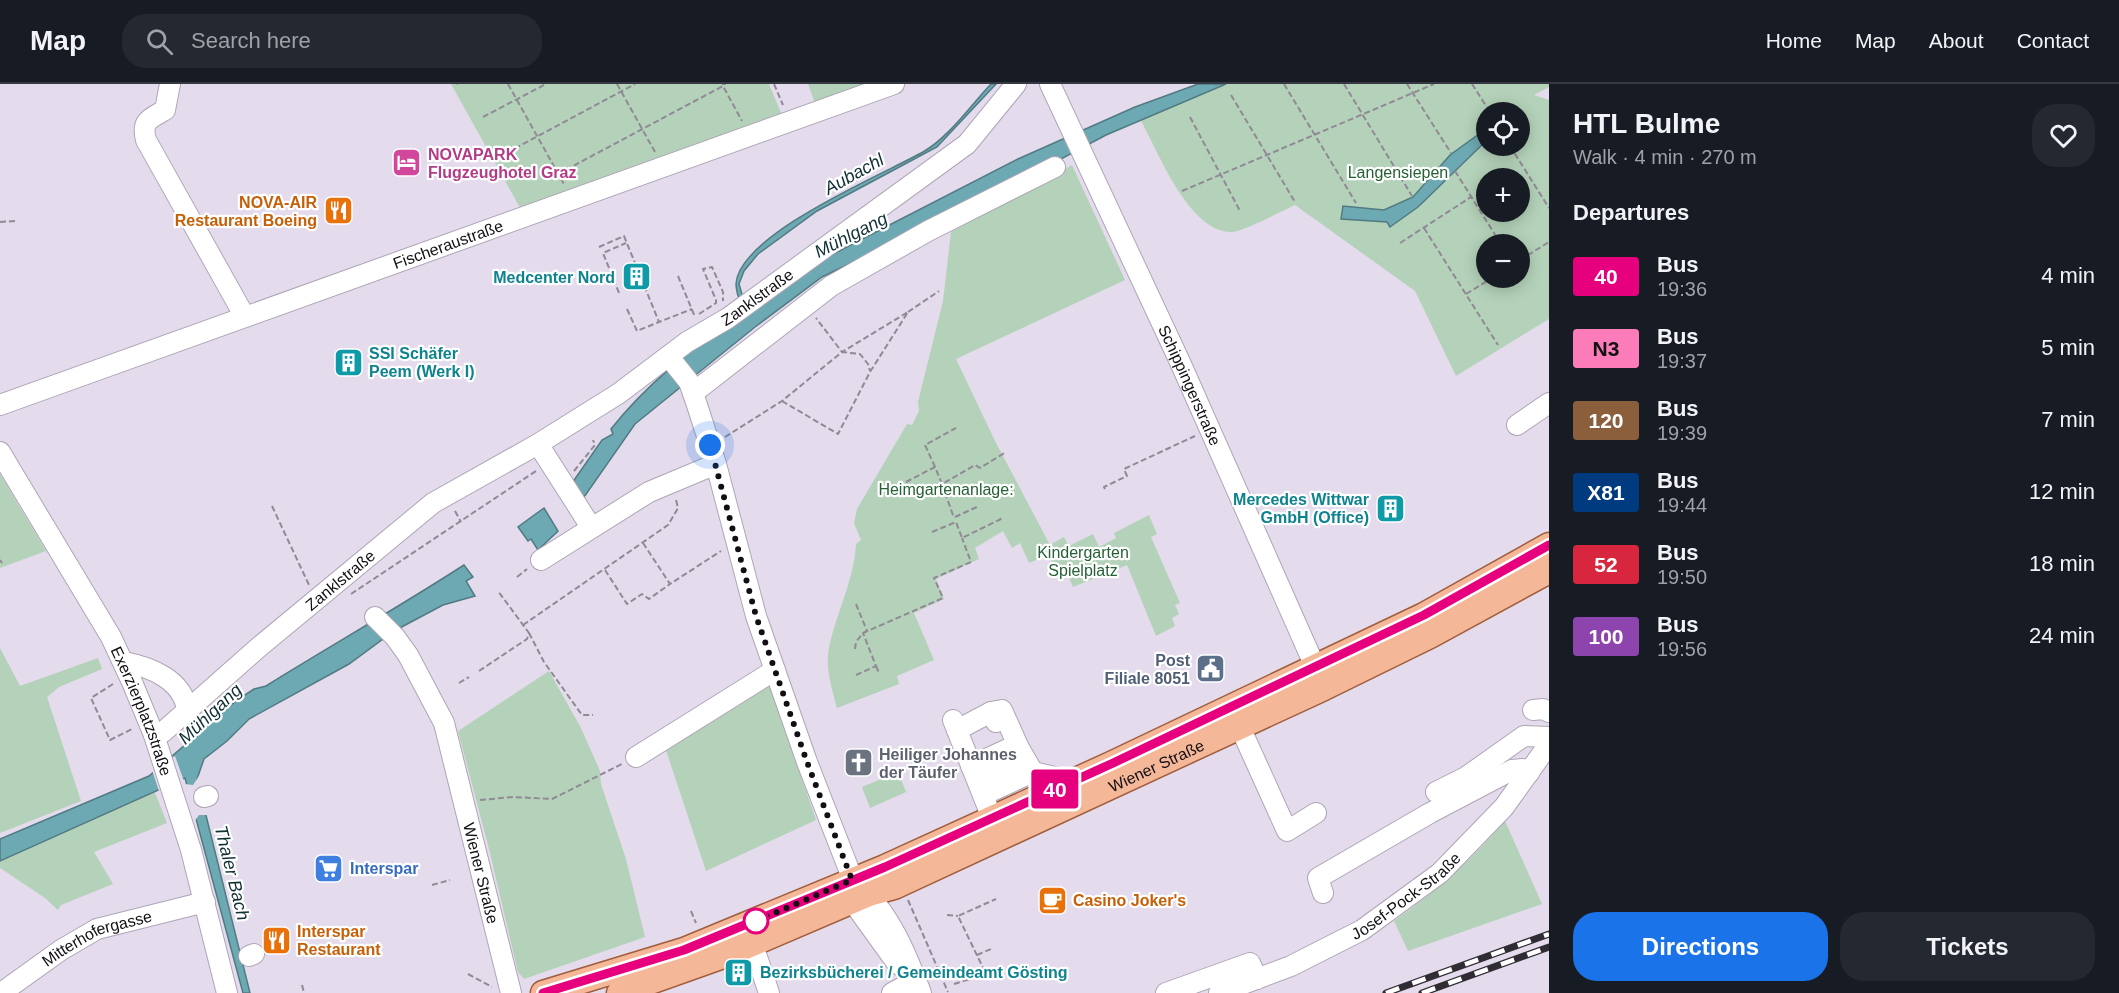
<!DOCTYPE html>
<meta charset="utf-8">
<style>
:root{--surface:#171b24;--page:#242831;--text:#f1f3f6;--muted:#9ea1a6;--line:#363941;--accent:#1a73e8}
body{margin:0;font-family:Helvetica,sans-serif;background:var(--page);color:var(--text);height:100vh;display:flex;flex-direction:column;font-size:22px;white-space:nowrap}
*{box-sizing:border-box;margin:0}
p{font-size:20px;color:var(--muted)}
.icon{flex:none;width:33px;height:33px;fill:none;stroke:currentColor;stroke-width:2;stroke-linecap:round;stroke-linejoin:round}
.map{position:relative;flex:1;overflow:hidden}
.panel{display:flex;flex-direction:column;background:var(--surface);width:570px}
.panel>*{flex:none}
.badge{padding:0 12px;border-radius:4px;font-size:21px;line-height:39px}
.controls{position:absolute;left:1476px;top:18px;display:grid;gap:12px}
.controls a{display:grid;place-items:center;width:54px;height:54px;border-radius:50%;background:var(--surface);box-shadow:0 3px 15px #0003;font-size:30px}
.you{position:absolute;width:30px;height:30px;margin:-15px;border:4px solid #fff;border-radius:50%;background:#1a73e8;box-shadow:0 0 0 9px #1a73e833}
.map>.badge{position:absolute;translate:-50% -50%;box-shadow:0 0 0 3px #fff}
h2{padding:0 24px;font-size:22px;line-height:54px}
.round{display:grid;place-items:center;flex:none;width:63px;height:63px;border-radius:24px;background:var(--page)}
.summary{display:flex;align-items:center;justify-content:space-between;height:102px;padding:0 24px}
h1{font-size:28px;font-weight:800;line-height:45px}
.cta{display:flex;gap:12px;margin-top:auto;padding:12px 24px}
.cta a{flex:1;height:69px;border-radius:24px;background:var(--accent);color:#fff;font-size:24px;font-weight:800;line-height:69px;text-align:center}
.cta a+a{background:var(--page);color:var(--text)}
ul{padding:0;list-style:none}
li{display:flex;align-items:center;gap:18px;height:72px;padding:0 24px}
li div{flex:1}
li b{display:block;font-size:22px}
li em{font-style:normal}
li .badge{min-width:66px;font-weight:700;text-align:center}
header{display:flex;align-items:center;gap:36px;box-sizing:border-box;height:84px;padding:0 30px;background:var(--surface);border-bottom:2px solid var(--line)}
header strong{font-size:28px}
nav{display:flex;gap:33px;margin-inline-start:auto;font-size:21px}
.search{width:420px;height:54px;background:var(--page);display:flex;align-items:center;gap:15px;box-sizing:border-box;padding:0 21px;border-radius:24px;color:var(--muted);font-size:22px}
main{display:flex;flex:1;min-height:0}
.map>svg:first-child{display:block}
.green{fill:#b4d2b9;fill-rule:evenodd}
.water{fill:#6da9b2;stroke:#527a83;stroke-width:1.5}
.pier{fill:#e4dbec}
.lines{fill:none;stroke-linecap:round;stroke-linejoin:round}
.minor-casing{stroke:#aea5b6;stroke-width:22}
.major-casing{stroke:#a05d3c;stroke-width:27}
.path{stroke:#908996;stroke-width:2;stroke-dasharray:6 3;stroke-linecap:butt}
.minor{stroke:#fff;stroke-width:20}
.major{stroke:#f4b797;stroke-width:24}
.rail-casing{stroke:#302c33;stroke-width:7}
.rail{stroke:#fff;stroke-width:4.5;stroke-dasharray:14;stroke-linecap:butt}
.line-casing{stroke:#fff;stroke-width:14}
.line{stroke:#e6007e;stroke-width:9}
.walk{stroke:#120e14;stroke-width:6;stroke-dasharray:0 10.8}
.stop-dot{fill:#fff;stroke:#e6007e;stroke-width:3}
.labels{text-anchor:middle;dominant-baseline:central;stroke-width:4.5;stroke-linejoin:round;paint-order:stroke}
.hotel-label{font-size:16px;font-weight:bold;fill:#b23c85;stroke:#fff;text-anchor:start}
.park-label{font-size:16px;fill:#266136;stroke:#fff}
.food-label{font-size:16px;font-weight:bold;fill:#c56008;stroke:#fff;text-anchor:start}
.street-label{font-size:16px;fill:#120e14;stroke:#fff}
.culture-label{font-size:16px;font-weight:bold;fill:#0d838f;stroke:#fff;text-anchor:end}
.service-label{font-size:16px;font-weight:bold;fill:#4e5e75;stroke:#fff;text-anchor:end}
.worship-label{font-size:16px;font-weight:bold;fill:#5b616d;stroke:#fff;text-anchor:start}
.shop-label{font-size:16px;font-weight:bold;fill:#366cbe;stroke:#fff;text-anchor:start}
.water-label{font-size:18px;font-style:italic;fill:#113034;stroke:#fff}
</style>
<header>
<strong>Map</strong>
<div class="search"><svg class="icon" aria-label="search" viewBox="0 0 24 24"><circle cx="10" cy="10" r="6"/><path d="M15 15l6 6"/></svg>Search here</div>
<nav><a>Home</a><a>Map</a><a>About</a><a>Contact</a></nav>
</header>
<main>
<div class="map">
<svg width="1549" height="909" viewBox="0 0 1549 909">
<rect width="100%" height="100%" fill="#e4dbec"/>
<g class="green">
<polygon points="451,0 769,0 784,36 523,129"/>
<polygon points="808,0 879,0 816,22"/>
<path d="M1226,0H1549V3L1534,11L1549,16V235L1456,292L1415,207L1295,121C1282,127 1244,147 1232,148C1189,149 1158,67 1140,35ZM1486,28H1520V62H1486ZM1486,94H1520V128H1486ZM1486,160H1520V194H1486Z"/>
<path d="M1072,81L1125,196L956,275L995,357L1050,461L1064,453L1069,462L1093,450L1099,463L1116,454L1114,449L1149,431L1157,450L1151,453L1180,519L1175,521L1179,530L1172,534L1175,542L1156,552L1127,481L1073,503L1066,487L1059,490L1048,471L1029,479L1020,459L1012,464L1003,447L975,464L979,475L936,495L944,515L914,529L934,576L897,592L899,600L837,624C832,605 825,584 829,564C836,529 854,497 856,460L861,456L854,439L857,425L907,340L912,341L919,327L918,318L943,217L951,148Z"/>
<polygon points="0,390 46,467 0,484"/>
<polygon points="0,564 20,602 98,574 102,585 59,603 47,613 81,717 0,749"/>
<polygon points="549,587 581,644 600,687 601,700 626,775 645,853 524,895 518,888 488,761 458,647"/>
<polygon points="768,595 816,736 706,787 665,663"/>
<polygon points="898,688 906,708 870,724 862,703"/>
<polygon points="154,706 167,739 94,768 113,800 61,821 58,826 45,814 0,784 0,777"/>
<path d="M1505,737L1542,820L1408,867L1394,837C1439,805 1469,778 1505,737Z"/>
</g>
<g class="water">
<path d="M991,0H996L937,63L817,127L758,170L744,187L739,200L746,224L833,170L1018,75L1135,23L1198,0H1226L1106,51L1001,107L822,193L755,243L635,340L575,426L570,402L602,356L613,350L611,345C647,299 696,262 743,226C740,218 736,209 736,200C739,150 884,90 923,68C949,53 970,22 991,0Z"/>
<polygon points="1486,45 1486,57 1418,123 1390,143 1387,138 1341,135 1343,122 1384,126 1413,113 1450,71"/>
<polygon points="544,424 558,447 538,466 531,455 528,457 518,443"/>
<path d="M464,481L473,493L466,497L475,512L443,521L394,547L349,580L249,635L227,657L204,675L197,695L250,909H243L185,694L0,777V755L149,692L237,616L254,605L266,602C332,561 399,523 464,481Z"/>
</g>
<polygon class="pier" points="175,672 185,700 193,701 199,692 211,734 207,731 199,731 194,738 183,697 159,707 152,686"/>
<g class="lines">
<defs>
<g id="minor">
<path d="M170,0L165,26C149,35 141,37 146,56L245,233"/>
<path id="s1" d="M1050,0L1180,278L1321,596"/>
<polyline points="669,273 689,298 696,318 716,380 756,532 807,678 853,796 852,817 896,878 913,891"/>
<polyline points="693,309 831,202 928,147 1055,83"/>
<path id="s2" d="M0,321L894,0"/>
<polyline points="1517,341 1549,319"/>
<polyline points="538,360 591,443"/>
<path id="s3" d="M0,368L111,553L132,598L154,651L191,766L227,909"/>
<polyline points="541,476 649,408 716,380"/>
<path id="s4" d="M375,533L395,553L408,571L444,639L511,909"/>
<path d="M124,578C151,583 183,596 187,626"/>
<polyline points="1533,626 1543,625 1549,628"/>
<polyline points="991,628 1002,626 1019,664"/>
<polyline points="953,636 992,734"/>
<polyline points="1240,643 1287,747 1316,729"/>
<polyline points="957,646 991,628 996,638"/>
<path id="s5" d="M154,651L163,648L259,563L433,419L538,360L618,310L687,258L728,234L967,60L1016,0"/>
<polyline points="636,673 775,586"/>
<polyline points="971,682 1010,664 1019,664 1033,688"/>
<polyline points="978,698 1018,679 1033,688"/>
<polyline points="1436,708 1466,693 1524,652 1549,653"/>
<polyline points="983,711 1033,688 1072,697"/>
<polyline points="204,713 208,712"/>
<path d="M859,802C890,829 907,872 921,909"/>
<polyline points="1323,809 1318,794 1430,729 1512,686 1523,685 1529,689"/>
<polyline points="753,861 769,909"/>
<polyline points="249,872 254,870"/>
<path id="s6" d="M1,909L61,866L97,845L205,818"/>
<polyline points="892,909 916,896"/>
<polyline points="1166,909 1250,879 1257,895"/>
<path id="s7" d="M1219,909L1291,882L1362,846L1440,789L1504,723L1549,660"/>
</g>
<g id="major">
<polyline points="543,909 684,866 885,783 1111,680 1424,531 1549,461"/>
<path id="s8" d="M619,909L729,870L869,810L894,803L1324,604L1430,552L1549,487"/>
</g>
</defs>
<use href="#minor" class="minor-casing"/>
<use href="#major" class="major-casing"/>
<g class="path">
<polyline points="457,0 458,0"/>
<polyline points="508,0 565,102"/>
<polyline points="617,0 655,68"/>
<polyline points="722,0 726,0"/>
<polyline points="774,0 783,21"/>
<polyline points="1284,0 1356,119"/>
<polyline points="1344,0 1412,112"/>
<polyline points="1407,0 1451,69"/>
<polyline points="1472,0 1490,28"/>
<polyline points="1231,11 1295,118"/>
<polyline points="483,33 546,0"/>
<polyline points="1190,33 1240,127"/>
<polyline points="1510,62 1549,124"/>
<polyline points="499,73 635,0"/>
<polyline points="1455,87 1501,160"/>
<polyline points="558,90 723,2 742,37"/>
<polyline points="1182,107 1434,0"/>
<polyline points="0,138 15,137"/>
<polyline points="1424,144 1498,261"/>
<polyline points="1400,159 1471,113"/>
<polyline points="599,163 624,152 659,238 692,225"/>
<polyline points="1520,176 1549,158"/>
<polyline points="678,192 695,233"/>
<polyline points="619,209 603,169 626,159"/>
<polyline points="1466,210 1492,194"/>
<polyline points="627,225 637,247 659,238"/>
<polyline points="908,228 939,207"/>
<polyline points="699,230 716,219 716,216 703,185 712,183 723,208 723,217"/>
<polyline points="782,317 838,350 870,288 908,228 842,268 816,234"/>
<polyline points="725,353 782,317 842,268 860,270 868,280 870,287"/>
<polyline points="935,383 925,361 956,344"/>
<polyline points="574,387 595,361 593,356"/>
<polyline points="906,398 935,383 942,400 975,381 980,384 1006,368"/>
<polyline points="942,400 954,434"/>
<polyline points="1105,405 1104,403 1127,392 1124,385 1195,352"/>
<polyline points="946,413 970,401"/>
<polyline points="272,422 309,501"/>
<polyline points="455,427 461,438"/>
<polyline points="955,433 979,422"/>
<polyline points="932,448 956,438 962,454 1003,434"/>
<polyline points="643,459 670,500 721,467"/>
<polyline points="0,476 2,479"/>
<polyline points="605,486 627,520 642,510 649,515 670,500"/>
<polyline points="517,493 527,485"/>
<polyline points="351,510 536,387"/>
<polyline points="856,520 867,547"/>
<polyline points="523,541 668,441 678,424 676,416"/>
<polyline points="529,549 544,578 582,631 593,631"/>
<polyline points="855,565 856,558 863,549 943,514 934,494 971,478 962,454"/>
<polyline points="876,582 879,589"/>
<polyline points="479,587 527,555 529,549 498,507"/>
<polyline points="856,591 876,582 863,549"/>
<polyline points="459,599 469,593"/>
<polyline points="113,600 91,614 110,656 134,644"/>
<polyline points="480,716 513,713 552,715 622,680"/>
<polyline points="432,801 450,796"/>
<polyline points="908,816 948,908"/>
<polyline points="691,827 696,839"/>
<polyline points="947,831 958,832"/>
<polyline points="977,871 991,865"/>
<polyline points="468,890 492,903"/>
<polyline points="954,900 986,890 958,832 996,815"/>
<polyline points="302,901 304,909"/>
</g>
<use href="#minor" class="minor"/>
<use href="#major" class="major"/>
<defs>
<g id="rail">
<polyline points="1386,909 1549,850"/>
<polyline points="1422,909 1549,863"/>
</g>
</defs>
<use href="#rail" class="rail-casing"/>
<use href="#rail" class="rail"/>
</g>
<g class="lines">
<defs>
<polyline id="line" points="543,909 684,866 885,783 1111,680 1424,531 1549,461"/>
</defs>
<use href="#line" class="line-casing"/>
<use href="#line" class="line"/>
<polyline class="walk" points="710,361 756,532 807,678 852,796 756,837"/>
</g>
<defs>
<symbol id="hotel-square" viewBox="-11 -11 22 22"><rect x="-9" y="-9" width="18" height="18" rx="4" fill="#d1479c" stroke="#fff"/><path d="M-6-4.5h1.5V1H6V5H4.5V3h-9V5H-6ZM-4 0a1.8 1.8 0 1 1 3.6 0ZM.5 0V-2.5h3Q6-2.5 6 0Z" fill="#fff"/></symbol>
<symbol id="restaurant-square" viewBox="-11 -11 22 22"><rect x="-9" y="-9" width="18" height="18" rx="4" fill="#e8710a" stroke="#fff"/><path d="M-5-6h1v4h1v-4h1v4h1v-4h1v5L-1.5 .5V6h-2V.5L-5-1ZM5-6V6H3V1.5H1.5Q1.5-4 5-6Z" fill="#fff"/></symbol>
<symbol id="building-square" viewBox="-11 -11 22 22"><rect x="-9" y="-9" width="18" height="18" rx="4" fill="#0f9aa8" stroke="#fff"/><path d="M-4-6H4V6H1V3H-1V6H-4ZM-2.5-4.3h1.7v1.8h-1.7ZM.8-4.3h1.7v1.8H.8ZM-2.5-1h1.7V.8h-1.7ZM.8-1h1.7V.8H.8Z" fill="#fff"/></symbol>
<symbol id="civic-square" viewBox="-11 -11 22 22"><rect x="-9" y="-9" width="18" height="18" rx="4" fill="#5c6f8a" stroke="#fff"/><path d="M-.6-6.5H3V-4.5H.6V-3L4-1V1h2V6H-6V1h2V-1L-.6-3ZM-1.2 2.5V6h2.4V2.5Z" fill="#fff"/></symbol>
<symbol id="church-square" viewBox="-11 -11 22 22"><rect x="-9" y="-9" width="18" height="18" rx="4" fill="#6b7280" stroke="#fff"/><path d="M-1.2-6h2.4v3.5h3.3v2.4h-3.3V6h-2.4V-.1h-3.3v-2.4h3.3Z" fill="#fff"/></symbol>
<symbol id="supermarket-square" viewBox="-11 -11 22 22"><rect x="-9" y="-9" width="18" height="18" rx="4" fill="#3f7fe0" stroke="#fff"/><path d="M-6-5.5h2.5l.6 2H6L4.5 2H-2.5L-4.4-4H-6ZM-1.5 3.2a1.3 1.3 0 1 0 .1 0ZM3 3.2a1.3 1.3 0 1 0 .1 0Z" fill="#fff"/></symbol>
<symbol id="cafe-square" viewBox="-11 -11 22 22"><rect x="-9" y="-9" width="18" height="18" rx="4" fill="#e8710a" stroke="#fff"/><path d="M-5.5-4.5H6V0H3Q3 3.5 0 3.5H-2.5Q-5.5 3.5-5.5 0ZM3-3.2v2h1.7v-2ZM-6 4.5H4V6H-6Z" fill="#fff"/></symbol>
</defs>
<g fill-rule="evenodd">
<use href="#hotel-square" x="390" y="62" width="33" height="33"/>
<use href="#restaurant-square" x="322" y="110" width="33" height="33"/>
<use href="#building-square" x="620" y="176" width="33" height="33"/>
<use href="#building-square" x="332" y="262" width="33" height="33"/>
<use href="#building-square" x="1374" y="408" width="33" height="33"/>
<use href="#civic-square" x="1194" y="568" width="33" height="33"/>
<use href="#church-square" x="842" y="662" width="33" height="33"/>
<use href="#supermarket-square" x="312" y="768" width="33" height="33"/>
<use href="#cafe-square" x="1036" y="800" width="33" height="33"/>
<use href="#restaurant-square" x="260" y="840" width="33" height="33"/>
<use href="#building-square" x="722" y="872" width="33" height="33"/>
</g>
<circle class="stop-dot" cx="756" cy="837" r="12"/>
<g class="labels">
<g class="hotel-label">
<text x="428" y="70">NOVAPARK<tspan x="428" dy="18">Flugzeughotel Graz</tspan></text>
</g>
<g class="park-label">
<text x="1398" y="88">Langensiepen</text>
<text x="946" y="405">Heimgartenanlage:</text>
<text x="1083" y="468">Kindergarten<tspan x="1083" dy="18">Spielplatz</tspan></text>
</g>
<g class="food-label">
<text x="317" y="118" text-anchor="end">NOVA-AIR<tspan x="317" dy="18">Restaurant Boeing</tspan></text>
<text x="1073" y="816">Casino Joker's</text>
<text x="297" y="847">Interspar<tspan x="297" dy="18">Restaurant</tspan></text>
</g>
<g class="street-label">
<text stroke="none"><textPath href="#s2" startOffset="476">Fischeraustraße</textPath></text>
<text stroke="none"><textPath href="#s5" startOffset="748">Zanklstraße</textPath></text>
<text stroke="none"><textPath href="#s1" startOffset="332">Schippingerstraße</textPath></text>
<text stroke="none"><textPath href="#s5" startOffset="243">Zanklstraße</textPath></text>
<text stroke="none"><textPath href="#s3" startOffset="296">Exerzierplatzstraße</textPath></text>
<text stroke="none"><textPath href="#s8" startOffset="584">Wiener Straße</textPath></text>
<text stroke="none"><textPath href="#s4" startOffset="282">Wiener Straße</textPath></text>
<text stroke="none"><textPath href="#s7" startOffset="212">Josef-Pock-Straße</textPath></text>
<text stroke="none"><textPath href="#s6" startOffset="112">Mitterhofergasse</textPath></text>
</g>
<g class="culture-label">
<text x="615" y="193">Medcenter Nord</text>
<text x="369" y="269" text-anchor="start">SSI Schäfer<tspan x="369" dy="18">Peem (Werk I)</tspan></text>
<text x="1369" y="415">Mercedes Wittwar<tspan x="1369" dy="18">GmbH (Office)</tspan></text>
<text x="760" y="888" text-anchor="start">Bezirksbücherei / Gemeindeamt Gösting</text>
</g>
<g class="service-label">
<text x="1190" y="576">Post<tspan x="1190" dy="18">Filiale 8051</tspan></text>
</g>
<g class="worship-label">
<text x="879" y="670">Heiliger Johannes<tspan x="879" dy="18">der Täufer</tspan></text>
</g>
<g class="shop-label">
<text x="350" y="784">Interspar</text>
</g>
<g class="water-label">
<text transform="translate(854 90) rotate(-29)">Aubachl</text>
<text transform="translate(851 151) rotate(-27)">Mühlgang</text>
<text transform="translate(210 630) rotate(-43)">Mühlgang</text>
<text transform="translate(232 789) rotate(76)">Thaler Bach</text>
</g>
</g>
</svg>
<div class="controls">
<a><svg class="icon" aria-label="locate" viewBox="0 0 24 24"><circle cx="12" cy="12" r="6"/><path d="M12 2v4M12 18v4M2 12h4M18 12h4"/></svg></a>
<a>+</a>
<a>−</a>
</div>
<div class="you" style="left:710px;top:361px"></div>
<b class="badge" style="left:1055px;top:705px;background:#e6007e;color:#fff">40</b>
</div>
<section class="panel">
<div class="summary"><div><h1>HTL Bulme</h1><p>Walk · 4 min · 270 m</p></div><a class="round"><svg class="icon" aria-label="heart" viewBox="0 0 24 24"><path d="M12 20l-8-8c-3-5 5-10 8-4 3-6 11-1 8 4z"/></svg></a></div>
<h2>Departures</h2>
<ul>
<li><span class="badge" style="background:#e6007e;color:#fff">40</span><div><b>Bus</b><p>19:36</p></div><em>4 min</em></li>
<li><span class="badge" style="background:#fc7cba;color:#111">N3</span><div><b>Bus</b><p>19:37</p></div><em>5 min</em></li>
<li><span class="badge" style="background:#8b5e3c;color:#fff">120</span><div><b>Bus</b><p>19:39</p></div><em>7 min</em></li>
<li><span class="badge" style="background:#003b80;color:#fff">X81</span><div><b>Bus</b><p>19:44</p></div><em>12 min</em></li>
<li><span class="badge" style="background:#d7263d;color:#fff">52</span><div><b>Bus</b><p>19:50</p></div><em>18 min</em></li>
<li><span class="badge" style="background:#8e44ad;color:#fff">100</span><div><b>Bus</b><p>19:56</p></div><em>24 min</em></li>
</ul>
<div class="cta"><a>Directions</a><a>Tickets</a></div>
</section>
</main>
